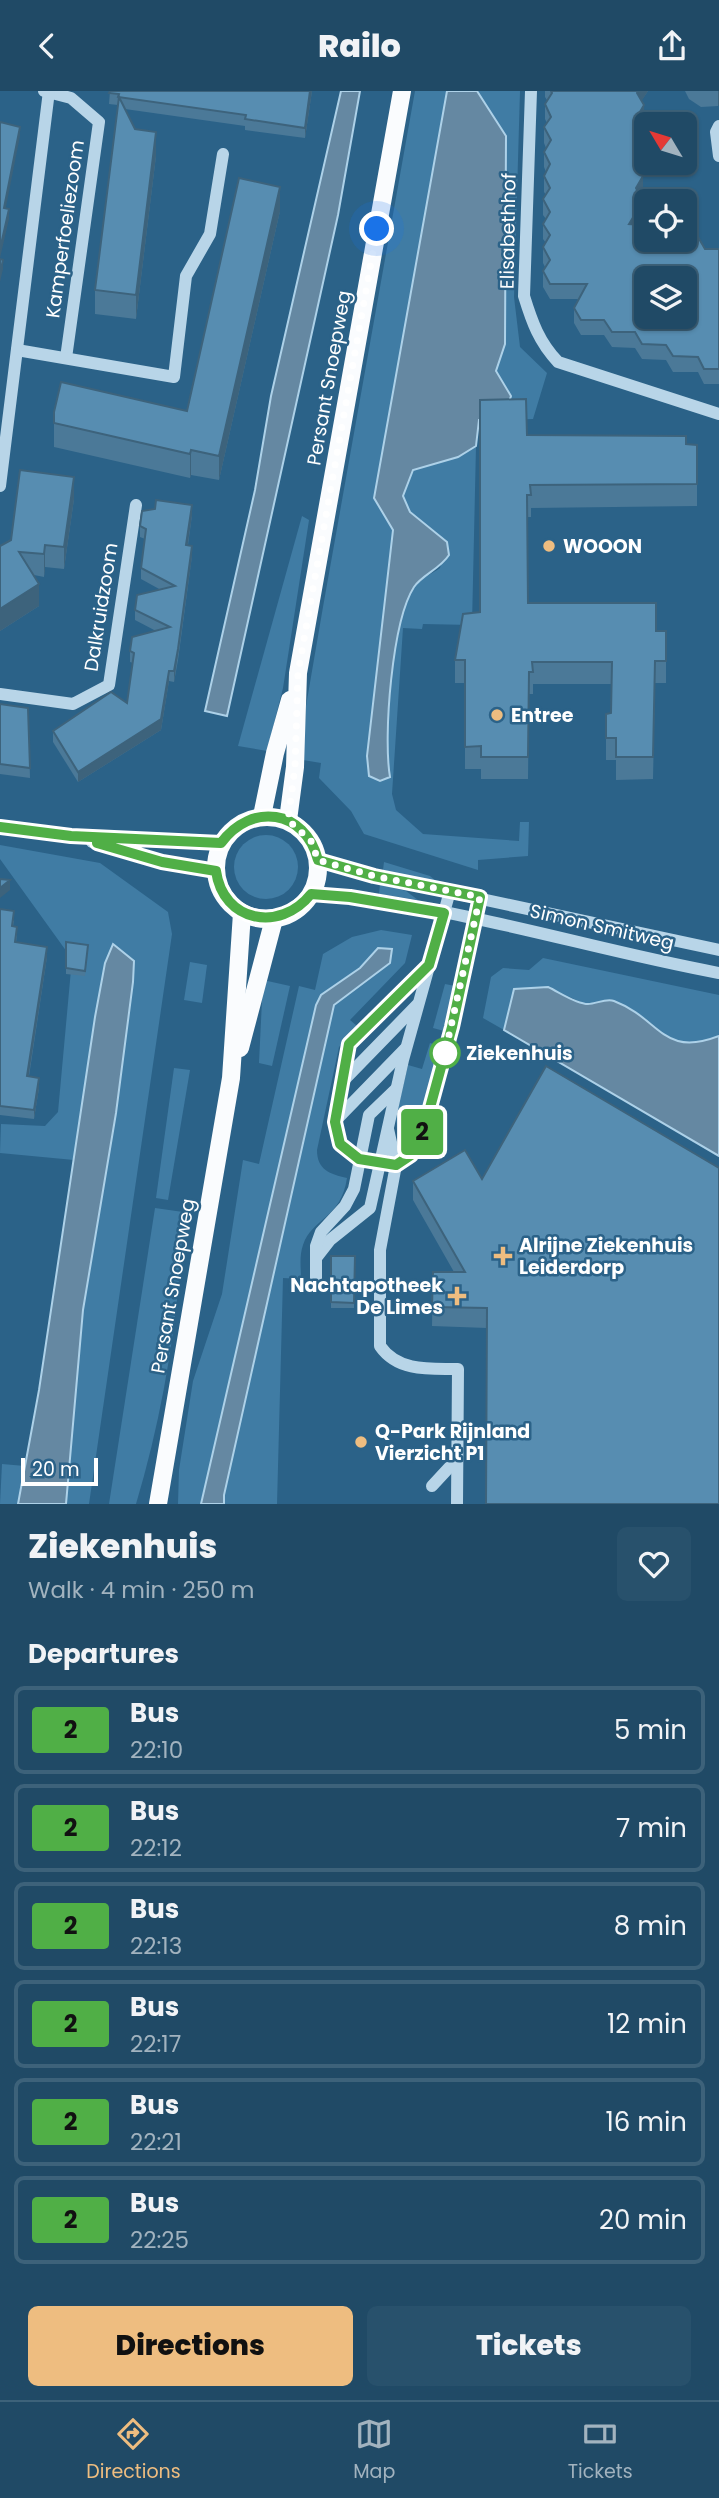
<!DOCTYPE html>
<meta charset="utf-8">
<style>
:root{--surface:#204a66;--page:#28516c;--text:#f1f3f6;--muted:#a2b3bf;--line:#3d627a;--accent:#eebd80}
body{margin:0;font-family:Poppins,sans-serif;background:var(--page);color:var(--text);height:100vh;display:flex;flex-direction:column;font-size:26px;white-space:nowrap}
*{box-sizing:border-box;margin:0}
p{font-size:23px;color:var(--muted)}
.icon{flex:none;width:38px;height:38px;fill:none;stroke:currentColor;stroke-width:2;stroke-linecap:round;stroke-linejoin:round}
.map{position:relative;height:1413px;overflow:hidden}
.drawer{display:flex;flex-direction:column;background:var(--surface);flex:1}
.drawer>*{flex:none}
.badge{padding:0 14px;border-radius:5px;font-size:24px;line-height:46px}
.needle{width:46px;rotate:308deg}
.controls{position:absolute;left:634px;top:21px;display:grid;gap:14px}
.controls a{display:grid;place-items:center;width:63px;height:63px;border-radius:10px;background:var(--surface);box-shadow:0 2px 5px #0004,0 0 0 2px var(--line);font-size:35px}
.scale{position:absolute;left:21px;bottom:18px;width:77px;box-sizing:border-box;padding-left:7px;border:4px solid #fff;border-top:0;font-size:19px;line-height:24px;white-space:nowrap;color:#fff;-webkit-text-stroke:5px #2b6288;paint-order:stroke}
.you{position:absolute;width:35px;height:35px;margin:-18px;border:5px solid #fff;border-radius:50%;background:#1a73e8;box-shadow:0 0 0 10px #1a73e833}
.map>.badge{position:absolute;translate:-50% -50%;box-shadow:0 0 0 4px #fff}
h2{padding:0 28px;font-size:26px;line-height:63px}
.round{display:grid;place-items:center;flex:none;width:74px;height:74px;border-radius:10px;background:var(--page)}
.summary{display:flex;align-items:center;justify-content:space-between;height:119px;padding:0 28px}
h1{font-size:33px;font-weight:800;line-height:52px}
.action{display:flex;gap:14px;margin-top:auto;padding:14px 28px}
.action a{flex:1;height:80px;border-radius:10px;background:var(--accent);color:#111;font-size:28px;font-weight:800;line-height:80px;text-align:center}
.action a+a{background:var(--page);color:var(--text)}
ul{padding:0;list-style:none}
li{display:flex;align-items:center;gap:21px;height:88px;margin:0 14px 10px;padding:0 14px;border:4px solid var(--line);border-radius:10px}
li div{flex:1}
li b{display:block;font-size:26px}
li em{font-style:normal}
li .badge{min-width:77px;font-weight:700;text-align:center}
header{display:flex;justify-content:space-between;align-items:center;height:91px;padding:0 28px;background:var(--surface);font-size:32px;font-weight:800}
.dock{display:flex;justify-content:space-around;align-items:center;height:98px;border-top:2px solid var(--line);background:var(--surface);font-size:19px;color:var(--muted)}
.dock a{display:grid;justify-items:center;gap:4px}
.dock .selected{color:var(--accent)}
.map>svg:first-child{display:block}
.green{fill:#407ca4}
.water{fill:#6588a2;stroke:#add1e8;stroke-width:2}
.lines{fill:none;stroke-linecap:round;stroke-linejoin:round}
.minor{stroke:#b8d5e8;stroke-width:12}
.major{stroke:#fafcfe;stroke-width:18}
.wall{fill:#4b7998}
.shaded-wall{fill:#3d637c}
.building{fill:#578db1;stroke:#3d637c;stroke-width:2;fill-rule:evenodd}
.line-casing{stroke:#fff;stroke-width:16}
.line{stroke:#50af46;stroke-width:10}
.walk{stroke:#fff;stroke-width:7;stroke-dasharray:0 12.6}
.poi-dot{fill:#eebd80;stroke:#2b6288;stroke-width:2.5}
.stop-dot{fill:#fff;stroke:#50af46;stroke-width:3.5}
.labels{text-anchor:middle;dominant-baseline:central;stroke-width:5;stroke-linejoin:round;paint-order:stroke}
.street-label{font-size:19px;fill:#fff;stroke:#2b6288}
.poi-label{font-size:19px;font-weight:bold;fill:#fff;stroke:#2b6288;text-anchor:start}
.stop-label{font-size:19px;font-weight:bold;fill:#fff;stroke:#2b6288;text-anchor:start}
</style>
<header><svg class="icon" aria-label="back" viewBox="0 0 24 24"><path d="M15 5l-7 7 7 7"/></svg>Railo<svg class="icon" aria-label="share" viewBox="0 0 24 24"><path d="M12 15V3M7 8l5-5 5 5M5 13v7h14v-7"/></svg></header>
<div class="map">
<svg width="719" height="1413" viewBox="0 0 719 1413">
<rect width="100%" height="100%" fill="#2b6288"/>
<g class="green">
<path d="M415,0H447L374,407L393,439L367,665L390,686C384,648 392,527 414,495C420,488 433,482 440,477L447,451L410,421L403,405L413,379L458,366L476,355L472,534L423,533L422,538L403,537L392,703L396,719L423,743L519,750L520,731H529L528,765L478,769V779L364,743L351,720L319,687L321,672L303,669L306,615L323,516Z"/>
<polygon points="477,0 520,0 514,206 520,256 547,282 533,328 503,329 496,280 505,253 506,45"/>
<polygon points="302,425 309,429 283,597 267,660 238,655"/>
<circle cx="266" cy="776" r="32"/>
<polygon points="0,754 100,772 168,821 172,843 89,1413 66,1413 83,1219 116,1022 133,891 95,926 74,1069 0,1062 1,1033 45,1035 58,1021 72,868 0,768"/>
<polygon points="384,771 430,785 437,791 383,779"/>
<polygon points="380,793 406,800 418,809 379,803"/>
<path d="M381,839L412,844L405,872L350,929L357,935L339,956L317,1059C317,1079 330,1083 347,1087C341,1128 312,1127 303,1154C299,1165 301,1177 301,1188L283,1187L277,1413H224V1404L334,913L390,872L378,857L360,877L322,903L316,914L201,1413H178L179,1379L193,1290L222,1203L243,1069L259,1073L299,895L315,899L323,863L352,846Z"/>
<polygon points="543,867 719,904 719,945 700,953 675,952 645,927 611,909 585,913 548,896 514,898 504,939 483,927 491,886 503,877 529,879"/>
<polygon points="190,871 207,874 202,912 184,909"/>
<polygon points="263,889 290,895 272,975 259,972"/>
<polygon points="445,893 455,895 444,940 433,937"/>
<polygon points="430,952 440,955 424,1012 401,1054 398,1053 396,1025 408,974 422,978"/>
<polygon points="174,977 190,979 168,1109 156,1107"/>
<path d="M155,1117L183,1121C180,1220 164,1319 136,1413H109Z"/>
<polygon points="2,1373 25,1375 18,1413 0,1413"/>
</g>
<g class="water">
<polygon points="341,0 360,0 338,124 227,625 205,620 255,399 271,305"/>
<path d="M447,0H477L506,45L505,253L496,280L511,305L503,329H479L476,355L458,366L413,379L403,405L410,421L447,451L449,464C440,478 422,484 414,496C392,530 383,646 390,686L380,690L369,685L367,665L393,439L374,407Z"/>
<polygon points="113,853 134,870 133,891 116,1022 83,1219 66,1413 18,1413 39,1299 95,926 105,872"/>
<polygon points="378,857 392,858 390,872 334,914 224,1404 224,1413 201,1413 316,914 321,904 360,877"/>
<path d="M548,896C559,901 576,913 588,913C596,913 606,907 614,910C661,928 662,967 719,945V1065L504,939L514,898Z"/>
</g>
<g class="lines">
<g class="minor">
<polyline points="44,0 71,7 99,31 66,267"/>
<path d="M531,0L524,205C532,231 539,251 558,271L719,323"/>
<polyline points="719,35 716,41 719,65"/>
<polyline points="17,259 174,286 186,185 210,143 223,63"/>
<polyline points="0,395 49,0"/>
<polyline points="0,603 73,613 109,594 136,414"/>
<polyline points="0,736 71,745 221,753"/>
<polyline points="92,751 162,771 216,780"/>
<polyline points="318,769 374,785 719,859"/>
<path d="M311,803C450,812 583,857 719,882"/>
<polyline points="429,874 349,953 335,1031 340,1053 359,1068 396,1074 403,1071 411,1064 422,1040 452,936 480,806"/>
<polyline points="342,991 417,914"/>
<polyline points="335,1030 405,958"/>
<path d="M388,1038L396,1074L380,1159V1255C398,1281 430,1278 458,1278L457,1413"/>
<polyline points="316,1167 330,1149 370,1117 403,969 450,800"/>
<polyline points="316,1188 316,1155 321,1141 345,1115 354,1098 369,1024 396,998"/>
<polyline points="432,1395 457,1368"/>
</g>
<g class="major">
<polyline points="262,725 275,662 290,609"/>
<circle cx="267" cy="777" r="51"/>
<polyline points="288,729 295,676 298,582 402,0"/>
<polyline points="240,957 274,828"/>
<polyline points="158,1413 231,987 242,822"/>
</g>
</g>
<g class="wall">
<polygon points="110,0 312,0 305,47 245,39 245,35 125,18 135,38 156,65 136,228 95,223 95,199 118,14 109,13"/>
<polygon points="545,0 648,0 641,10 644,29 641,34 647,72 641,81 643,101 641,105 643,125 638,134 705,158 719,158 719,293 704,293 698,281 673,281 666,269 642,268 635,257 612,256 604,244 581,244 574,232 574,217 578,208 550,208 543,196 543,180 545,176 543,172 543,156 546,152 543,148 543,133 546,128 543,124 543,108 546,104 544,101 544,85 546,81 544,76 544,61 546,57 544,52 544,36 547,32 545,28 545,13 547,9 545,6"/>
<polygon points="685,0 719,0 718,15 701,16 689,8"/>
<polygon points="280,120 219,389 191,384 190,387 54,356 54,321 187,320"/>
<polygon points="527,344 697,354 697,415 531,417 531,426 527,426 528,512 656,540 666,540 666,592 655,592 653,688 616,689 616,669 606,669 606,623 611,622 612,593 533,593 533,603 529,603 528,688 481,688 481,678 465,678 465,592 455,592 455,569 480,521"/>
<polygon points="74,408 64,478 45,476 44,486 34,484 39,515 0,540 0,455"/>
<polygon points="192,424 188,454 192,465 178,569 174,591 169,590 161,639 78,691 53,651 53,640 127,612 133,572 130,571 130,560 156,540 135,529 135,519 161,499 141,488 141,477 145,448 140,446 140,435"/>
<polygon points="0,613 28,617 30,687 0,683"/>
<polygon points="0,818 14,830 13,835 17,845 16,851 47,866 29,985 39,997 34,1028 0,1024"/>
<polygon points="66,851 88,860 85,885 66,883"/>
<polygon points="482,1088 719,1413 486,1413 487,1237 432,1235 433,1181 454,1181 413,1109 413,1090"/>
<polygon points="331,1165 355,1165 354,1217 331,1217"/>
</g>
<g class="shaded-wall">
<polygon points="310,0 312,0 305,47 305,37"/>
<polygon points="638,0 648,0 637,17 637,2"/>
<polygon points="718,0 719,0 719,14 718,15"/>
<polygon points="644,14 644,29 637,41 637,26"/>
<polygon points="20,36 20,45 4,126 4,117"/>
<polygon points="156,41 156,65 136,228 136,204"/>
<polygon points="646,58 647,72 636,89 636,74"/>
<polygon points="643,85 643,101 636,113 636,97"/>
<polygon points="280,96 280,120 219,389 219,365"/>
<polygon points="643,110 643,125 629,149 629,133"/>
<polygon points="9,118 9,128 0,167 0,158"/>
<polygon points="3,169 3,178 0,191 0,182"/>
<polygon points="191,359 191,384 190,387 190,363"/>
<polygon points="74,386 74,408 64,478 64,456"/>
<polygon points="192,414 192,424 186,465 186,454"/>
<polygon points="45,454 45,476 44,486 44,463"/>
<polygon points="192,455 192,465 174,591 174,580"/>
<polygon points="39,493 39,515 0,540 0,518"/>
<polygon points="169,580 169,590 161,639 78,691 78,681"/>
<polygon points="10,789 10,799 0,807 0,797"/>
<polygon points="47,856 47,866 27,995 27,985"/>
<polygon points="39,987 39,997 34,1028 34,1019"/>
</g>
<g class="building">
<polygon points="110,0 310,0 305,37 245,28 246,24 118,6 119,3 109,2"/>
<path d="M551,0H638L637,2L644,14L637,26L646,41V58L636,74L643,85L636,97L643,110L629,133L646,134V149H684V146H698L705,158H719V278H704L698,266L673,265L666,254L642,253L635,241H612L604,229H581L574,217L587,193H550L543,180L550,169L543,156L550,144L543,133L550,121L543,108L550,97L544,85L550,73L544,61L551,49L544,36L551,26L545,13L552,2ZM646,187H684V226H646Z"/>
<polygon points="119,6 135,38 156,41 136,204 95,199"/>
<polygon points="0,31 20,36 4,117 9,118 0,158"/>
<polygon points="239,87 280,96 219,365 191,359 190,363 54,332 54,321 61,291 187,320"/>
<polygon points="0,168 3,169 0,182"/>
<polygon points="526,308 527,344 686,345 686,353 697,354 697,393 530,394 531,404 527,404 528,512 656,512 656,540 666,540 666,570 655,570 653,666 616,666 616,647 606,647 606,623 611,622 612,571 532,571 533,581 529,581 528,666 481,666 481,655 465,656 465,569 455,569 463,523 480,521 480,309"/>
<polygon points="20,379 74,386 64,456 45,454 44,463 19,461 39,493 0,518 0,455 11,449"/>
<polygon points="156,409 192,414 186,454 192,455 178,558 174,580 169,580 161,628 78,681 53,640 111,601 127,612 134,562 130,560 132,546 170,536 135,519 137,504 175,495 141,477 146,438 140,435 142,420 155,418"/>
<polygon points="0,613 28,617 30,677 0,673"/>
<polygon points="0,788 10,789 0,797"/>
<polygon points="0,818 14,820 12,835 17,836 15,851 47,856 27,985 39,987 34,1019 0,1015"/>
<polygon points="66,851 88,854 85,880 66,877"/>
<polygon points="546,975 719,1077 719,1413 486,1413 487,1217 432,1216 433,1181 465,1181 413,1090 465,1059 482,1088"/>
<polygon points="331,1165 355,1165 354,1212 331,1211"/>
</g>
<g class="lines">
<defs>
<path id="line" d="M0,736L71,745L221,752C251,711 305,718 318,769L374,785L480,806L452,936L428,1024L411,1064L396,1074L359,1068L340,1053L335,1031L349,953L429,874L444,822L350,806L311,803C280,842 223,831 216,780L162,771L97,752"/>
</defs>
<use href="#line" class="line-casing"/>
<use href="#line" class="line"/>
<polyline class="walk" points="377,138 298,582 295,676 288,729 311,750 318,769 374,785 480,806 445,962"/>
</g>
<g class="poi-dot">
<circle cx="549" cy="455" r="7"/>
<circle cx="497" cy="624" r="7"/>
<path d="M499.5 1154.5h7v7h7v7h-7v7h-7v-7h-7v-7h7z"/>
<path d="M453.5 1194.5h7v7h7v7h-7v7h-7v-7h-7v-7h7z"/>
<circle cx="361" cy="1351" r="7"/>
</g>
<circle class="stop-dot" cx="445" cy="962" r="14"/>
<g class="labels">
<g class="street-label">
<text transform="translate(65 138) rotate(-82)">Kamperfoeliezoom</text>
<text transform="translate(508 140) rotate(-89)">Elisabethhof</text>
<text transform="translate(329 287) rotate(-80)">Persant Snoepweg</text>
<text transform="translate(101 516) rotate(-81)">Dalkruidzoom</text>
<text transform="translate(602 836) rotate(13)">Simon Smitweg</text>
<text transform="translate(173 1195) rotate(-80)">Persant Snoepweg</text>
</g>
<g class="poi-label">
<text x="563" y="455">WOOON</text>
<text x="511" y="624">Entree</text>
<text x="519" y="1154">Alrijne Ziekenhuis<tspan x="519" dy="22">Leiderdorp</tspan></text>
<text x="443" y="1194" text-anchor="end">Nachtapotheek<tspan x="443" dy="22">De Limes</tspan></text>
<text x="375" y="1340">Q-Park Rijnland<tspan x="375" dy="22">Vierzicht P1</tspan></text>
</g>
<g class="stop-label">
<text x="466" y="962">Ziekenhuis</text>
</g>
</g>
</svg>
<div class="controls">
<a><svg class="needle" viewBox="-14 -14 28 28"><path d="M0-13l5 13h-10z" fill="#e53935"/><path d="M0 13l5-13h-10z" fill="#a2b3bf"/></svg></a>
<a><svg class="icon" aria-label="locate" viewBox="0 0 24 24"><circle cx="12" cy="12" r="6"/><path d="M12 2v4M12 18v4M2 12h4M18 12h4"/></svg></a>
<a><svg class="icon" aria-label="layers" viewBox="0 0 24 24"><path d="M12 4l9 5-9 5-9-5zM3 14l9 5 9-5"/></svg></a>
</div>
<div class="scale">20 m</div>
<div class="you" style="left:377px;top:138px"></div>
<b class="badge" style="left:422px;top:1041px;background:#50af46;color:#111">2</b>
</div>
<section class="drawer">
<div class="summary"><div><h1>Ziekenhuis</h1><p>Walk · 4 min · 250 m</p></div><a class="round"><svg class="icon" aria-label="heart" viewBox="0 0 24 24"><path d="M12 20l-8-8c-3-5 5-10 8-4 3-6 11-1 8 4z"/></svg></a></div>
<h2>Departures</h2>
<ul>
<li><span class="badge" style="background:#50af46;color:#111">2</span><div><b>Bus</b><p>22:10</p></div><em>5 min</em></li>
<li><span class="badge" style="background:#50af46;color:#111">2</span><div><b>Bus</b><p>22:12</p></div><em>7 min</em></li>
<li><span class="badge" style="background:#50af46;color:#111">2</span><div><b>Bus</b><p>22:13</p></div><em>8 min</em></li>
<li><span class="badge" style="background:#50af46;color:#111">2</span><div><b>Bus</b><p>22:17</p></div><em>12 min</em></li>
<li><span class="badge" style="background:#50af46;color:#111">2</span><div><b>Bus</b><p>22:21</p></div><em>16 min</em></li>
<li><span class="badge" style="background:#50af46;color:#111">2</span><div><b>Bus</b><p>22:25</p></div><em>20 min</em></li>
</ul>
<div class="action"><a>Directions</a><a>Tickets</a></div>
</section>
<nav class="dock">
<a class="selected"><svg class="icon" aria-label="directions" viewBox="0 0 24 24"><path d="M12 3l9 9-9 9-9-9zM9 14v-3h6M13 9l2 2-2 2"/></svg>Directions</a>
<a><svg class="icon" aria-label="map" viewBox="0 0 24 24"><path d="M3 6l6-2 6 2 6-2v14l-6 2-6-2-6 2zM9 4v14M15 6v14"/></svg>Map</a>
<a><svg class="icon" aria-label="tickets" viewBox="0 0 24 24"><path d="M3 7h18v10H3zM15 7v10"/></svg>Tickets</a>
</nav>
